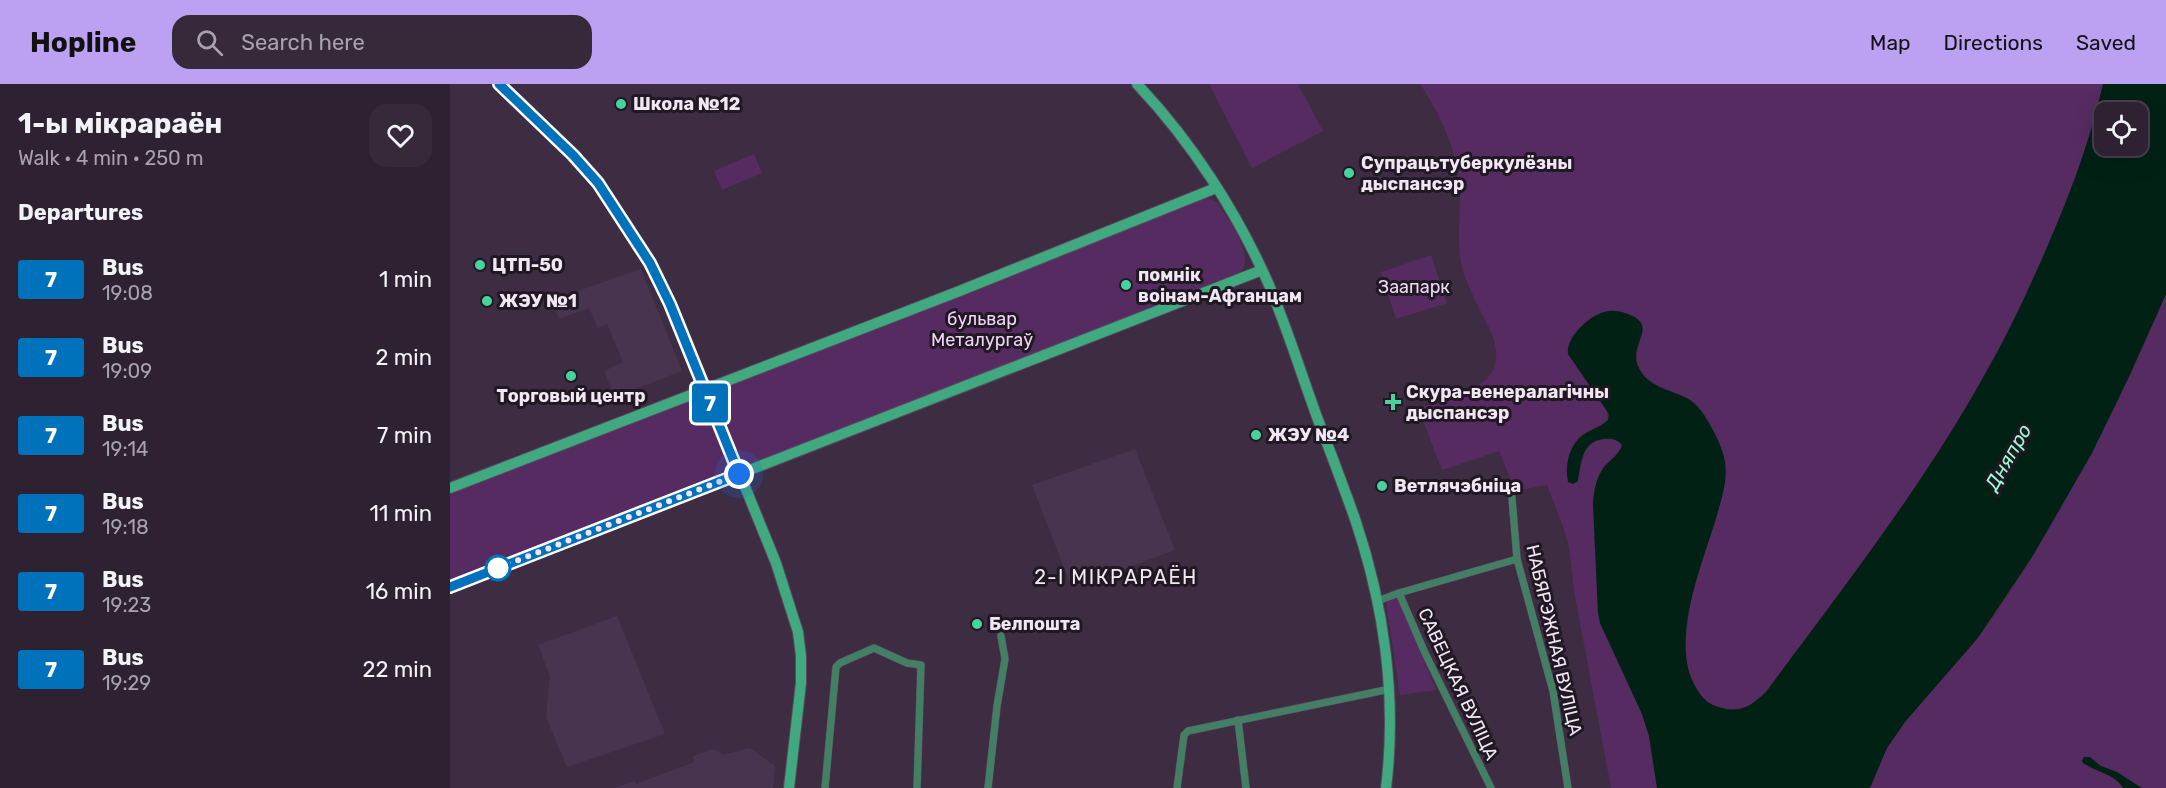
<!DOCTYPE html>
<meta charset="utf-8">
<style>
:root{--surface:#2e2132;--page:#36293a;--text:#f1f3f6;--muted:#a7a3ac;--line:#493e4d;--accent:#bca0f2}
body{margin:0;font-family:Rubik,sans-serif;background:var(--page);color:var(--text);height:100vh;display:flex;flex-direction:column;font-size:22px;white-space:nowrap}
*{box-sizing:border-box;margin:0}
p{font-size:20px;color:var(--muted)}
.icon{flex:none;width:33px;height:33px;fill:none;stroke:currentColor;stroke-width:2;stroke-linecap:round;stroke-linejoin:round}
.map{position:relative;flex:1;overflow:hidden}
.details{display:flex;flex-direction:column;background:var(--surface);width:450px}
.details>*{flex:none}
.badge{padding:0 12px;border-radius:4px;font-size:21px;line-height:39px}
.buttons{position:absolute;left:1644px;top:18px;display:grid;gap:12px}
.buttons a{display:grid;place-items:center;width:54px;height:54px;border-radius:12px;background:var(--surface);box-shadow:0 6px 24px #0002,0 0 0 2px var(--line);font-size:30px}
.you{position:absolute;width:30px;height:30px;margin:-15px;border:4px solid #fff;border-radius:50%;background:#1a73e8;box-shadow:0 0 0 9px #1a73e833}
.map>.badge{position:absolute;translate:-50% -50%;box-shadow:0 0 0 3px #fff}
h2{padding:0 18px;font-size:22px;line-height:54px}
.round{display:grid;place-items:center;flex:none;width:63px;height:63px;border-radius:18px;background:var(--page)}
.summary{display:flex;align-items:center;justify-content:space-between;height:102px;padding:0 18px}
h1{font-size:28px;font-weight:700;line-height:45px}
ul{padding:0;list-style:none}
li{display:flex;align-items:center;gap:18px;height:78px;padding:0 18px}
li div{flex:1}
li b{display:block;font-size:22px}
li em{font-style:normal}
li .badge{min-width:66px;font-weight:700;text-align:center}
header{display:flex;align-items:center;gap:36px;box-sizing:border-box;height:84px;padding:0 30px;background:var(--accent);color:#111}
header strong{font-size:28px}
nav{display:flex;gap:33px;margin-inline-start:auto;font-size:21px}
.search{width:420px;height:54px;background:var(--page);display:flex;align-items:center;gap:15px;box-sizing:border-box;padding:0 21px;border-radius:18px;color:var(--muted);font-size:22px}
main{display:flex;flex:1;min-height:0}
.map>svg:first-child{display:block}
.built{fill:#493450}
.green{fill:#562b61}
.water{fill:#022115;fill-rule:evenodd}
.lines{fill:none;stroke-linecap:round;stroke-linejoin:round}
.minor-casing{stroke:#5b4a5f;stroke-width:8}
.secondary-casing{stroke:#5b4a5f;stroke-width:12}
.minor{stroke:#427f65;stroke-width:7}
.secondary{stroke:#40a980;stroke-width:10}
.line-casing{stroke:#fff;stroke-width:14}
.line{stroke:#0072bc;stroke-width:9}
.walk{stroke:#f2e6f5;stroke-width:6;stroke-dasharray:0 10.8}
.poi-dot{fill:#46d49e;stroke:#201822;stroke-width:2}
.stop-dot{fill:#fff;stroke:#0072bc;stroke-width:3}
.labels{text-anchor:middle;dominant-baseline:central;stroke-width:6;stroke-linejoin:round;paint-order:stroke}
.poi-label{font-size:18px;font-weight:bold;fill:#f2e6f5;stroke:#201822;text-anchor:start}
.park-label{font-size:18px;fill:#f1d5f8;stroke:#201822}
.street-label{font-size:18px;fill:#f2e6f5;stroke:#201822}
.water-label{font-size:20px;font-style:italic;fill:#9afcd0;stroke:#201822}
.neighbourhood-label{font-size:20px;letter-spacing:1.5px;fill:#f2e6f5;stroke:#201822}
</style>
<header>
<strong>Hopline</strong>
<div class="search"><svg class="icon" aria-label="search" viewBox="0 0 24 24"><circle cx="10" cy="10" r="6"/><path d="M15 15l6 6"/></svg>Search here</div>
<nav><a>Map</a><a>Directions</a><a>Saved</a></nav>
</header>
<main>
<section class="details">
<div class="summary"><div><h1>1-ы мікрараён</h1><p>Walk · 4 min · 250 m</p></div><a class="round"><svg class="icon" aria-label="heart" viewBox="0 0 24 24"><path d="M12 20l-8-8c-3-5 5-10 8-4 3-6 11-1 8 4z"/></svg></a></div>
<h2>Departures</h2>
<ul>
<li><span class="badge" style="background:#0072bc;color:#fff">7</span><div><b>Bus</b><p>19:08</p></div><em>1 min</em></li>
<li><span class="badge" style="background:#0072bc;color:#fff">7</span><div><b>Bus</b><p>19:09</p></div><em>2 min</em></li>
<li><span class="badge" style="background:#0072bc;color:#fff">7</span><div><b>Bus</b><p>19:14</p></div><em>7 min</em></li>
<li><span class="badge" style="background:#0072bc;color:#fff">7</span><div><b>Bus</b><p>19:18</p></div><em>11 min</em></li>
<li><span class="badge" style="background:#0072bc;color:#fff">7</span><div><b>Bus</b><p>19:23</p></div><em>16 min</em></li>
<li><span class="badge" style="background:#0072bc;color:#fff">7</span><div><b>Bus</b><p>19:29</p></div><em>22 min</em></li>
</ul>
</section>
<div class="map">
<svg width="1716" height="704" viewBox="0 0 1716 704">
<rect width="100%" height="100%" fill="#3e2c43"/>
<g class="built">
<polygon points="191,185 232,287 165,313 154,287 173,278 157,240 148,244 139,224 109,235 102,216"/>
<polygon points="685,365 725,466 622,504 582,401"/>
<polygon points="167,532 215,650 117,683 96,633 100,592 88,561"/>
<polygon points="300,664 325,682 323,704 165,704 185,697 186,700 244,678 243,672 264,665 273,671"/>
</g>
<g class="green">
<polygon points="759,0 848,0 873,47 802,84"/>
<path d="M970,0H1653C1640,58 1619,113 1595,168C1577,209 1558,251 1535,290C1473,402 1392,505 1316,608C1302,621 1291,629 1272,624C1215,611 1241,520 1248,482C1253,452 1259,422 1264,392C1266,383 1271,370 1270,361C1269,356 1264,349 1261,345C1258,339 1255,330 1250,325C1225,298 1170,308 1192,251L1144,233C1133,242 1116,254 1118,270L1156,325L1158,336C1152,342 1144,344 1137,348C1120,357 1118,374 1117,391L1126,399C1134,383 1129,357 1154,355C1161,354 1167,355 1172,360C1170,370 1160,376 1154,383C1146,394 1144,406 1143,420L1148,529L1150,539L1192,630L1199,652L1207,704H1161L1124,507L1119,463L1114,445L1097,401L1065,407L1049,367L992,386L968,324C990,317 1033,308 1043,286C1055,259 1031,233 1022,209C1018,201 1014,192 1012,183C1006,159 1011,131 1010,106C1008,68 991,31 970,0Z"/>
<polygon points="304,70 312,89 272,106 264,87"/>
<path d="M754,114L761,115L768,119C778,136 805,170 791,188L304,379L295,378L287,371L266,318V311L272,304Z"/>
<polygon points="981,171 997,219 946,235 931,188"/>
<path d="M1716,210V704H1420C1436,646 1488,602 1525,557C1537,543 1547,527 1557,512C1620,417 1671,315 1716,210Z"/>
<polygon points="245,314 257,319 279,376 277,385 272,392 0,498 0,408"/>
<polygon points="948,514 986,606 950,611 936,518"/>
</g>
<g class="water">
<path d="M1653,0H1716V210L1678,295L1642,369L1582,473L1527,555L1455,638L1437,664L1420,704H1207L1199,652L1192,630L1150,539L1148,529L1143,420C1144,406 1146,394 1154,383C1160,376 1170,370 1172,361C1167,355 1161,354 1154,355C1131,357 1131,380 1128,397L1123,400L1118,398C1114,380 1120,357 1138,348C1145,344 1152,342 1158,336L1159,330L1118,270C1116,253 1139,232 1154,228C1160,226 1166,227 1172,228C1214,240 1177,259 1188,282C1198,305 1222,305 1240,316C1253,323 1271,359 1274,373C1279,393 1272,413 1267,431C1253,479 1221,551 1243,598C1250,612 1257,621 1272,624C1292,629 1302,621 1316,608C1392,505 1473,402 1535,290C1558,250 1577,209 1595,168C1619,113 1640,58 1653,0ZM1654,28H1688V62H1654Z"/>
<path d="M1634,673H1640L1651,682L1667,688L1692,704H1673C1665,690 1646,688 1633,679L1632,676Z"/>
</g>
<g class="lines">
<defs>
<g id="minor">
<polyline points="1062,414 1067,475 1103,607 1118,704"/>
<polyline points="949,509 975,569 1041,704"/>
<polyline points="927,517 949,509 1067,475"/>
<polyline points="788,636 796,704"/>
<polyline points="375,704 386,583 390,579 424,564 457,579 471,581 467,704"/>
<polyline points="538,704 547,622 555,575 551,552"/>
<polyline points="727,704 734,651 738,647 940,605"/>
</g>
<g id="secondary">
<polyline points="49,0 123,71 148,99 184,153 209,196 272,346 326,479 348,548 351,572 351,599 339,704"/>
<path d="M687,0C741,57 787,128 819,201C837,244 851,289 867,333C880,367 893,401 905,435C934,521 947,614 936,704"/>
<polyline points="0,404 507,208 766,104"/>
<polyline points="0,503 812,186"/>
</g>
</defs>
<use href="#minor" class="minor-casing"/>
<use href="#secondary" class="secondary-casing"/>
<use href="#minor" class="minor"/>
<use href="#secondary" class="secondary"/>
</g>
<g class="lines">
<defs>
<polyline id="line" points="0,503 289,390 220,220 200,179 148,99 123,71 49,0"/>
</defs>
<use href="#line" class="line-casing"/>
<use href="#line" class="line"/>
<polyline class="walk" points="48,484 289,390"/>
</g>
<g class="poi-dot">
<circle cx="171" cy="20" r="6"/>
<circle cx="899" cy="89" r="6"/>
<circle cx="30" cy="181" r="6"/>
<circle cx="676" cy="201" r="6"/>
<circle cx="37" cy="217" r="6"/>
<circle cx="121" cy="292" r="6"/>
<path d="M940 309h6v6h6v6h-6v6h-6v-6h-6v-6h6z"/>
<circle cx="806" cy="351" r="6"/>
<circle cx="932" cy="402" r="6"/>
<circle cx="527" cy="540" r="6"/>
</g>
<circle class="stop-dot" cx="48" cy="484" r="12"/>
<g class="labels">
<g class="poi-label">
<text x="183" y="20">Школа №12</text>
<text x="911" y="79">Супрацьтуберкулёзны<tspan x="911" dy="21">дыспансэр</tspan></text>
<text x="42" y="181">ЦТП-50</text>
<text x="688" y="191">помнік<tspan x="688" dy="21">воінам-Афганцам</tspan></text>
<text x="49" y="217">ЖЭУ №1</text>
<text x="956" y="308">Скура-венералагічны<tspan x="956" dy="21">дыспансэр</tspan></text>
<text x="121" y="312" text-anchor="middle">Торговый центр</text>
<text x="818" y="351">ЖЭУ №4</text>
<text x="944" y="402">Ветлячэбніца</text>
<text x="539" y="540">Белпошта</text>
</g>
<g class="park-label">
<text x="964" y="203">Заапарк</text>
<text x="532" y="235">бульвар<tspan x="532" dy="21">Металургаў</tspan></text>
</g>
<g class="street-label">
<text transform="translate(1104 556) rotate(77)">НАБЯРЭЖНАЯ ВУЛІЦА</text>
<text transform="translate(1008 600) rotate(65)">САВЕЦКАЯ ВУЛІЦА</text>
</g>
<g class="water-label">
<text transform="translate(1558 373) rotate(-60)">Дняпро</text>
</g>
<g class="neighbourhood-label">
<text x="666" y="493">2-І МІКРАРАЁН</text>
</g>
</g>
</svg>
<div class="buttons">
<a><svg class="icon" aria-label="locate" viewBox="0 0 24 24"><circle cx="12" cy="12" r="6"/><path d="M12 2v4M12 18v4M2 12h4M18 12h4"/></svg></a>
</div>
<div class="you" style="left:289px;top:390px"></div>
<b class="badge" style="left:260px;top:319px;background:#0072bc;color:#fff">7</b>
</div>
</main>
